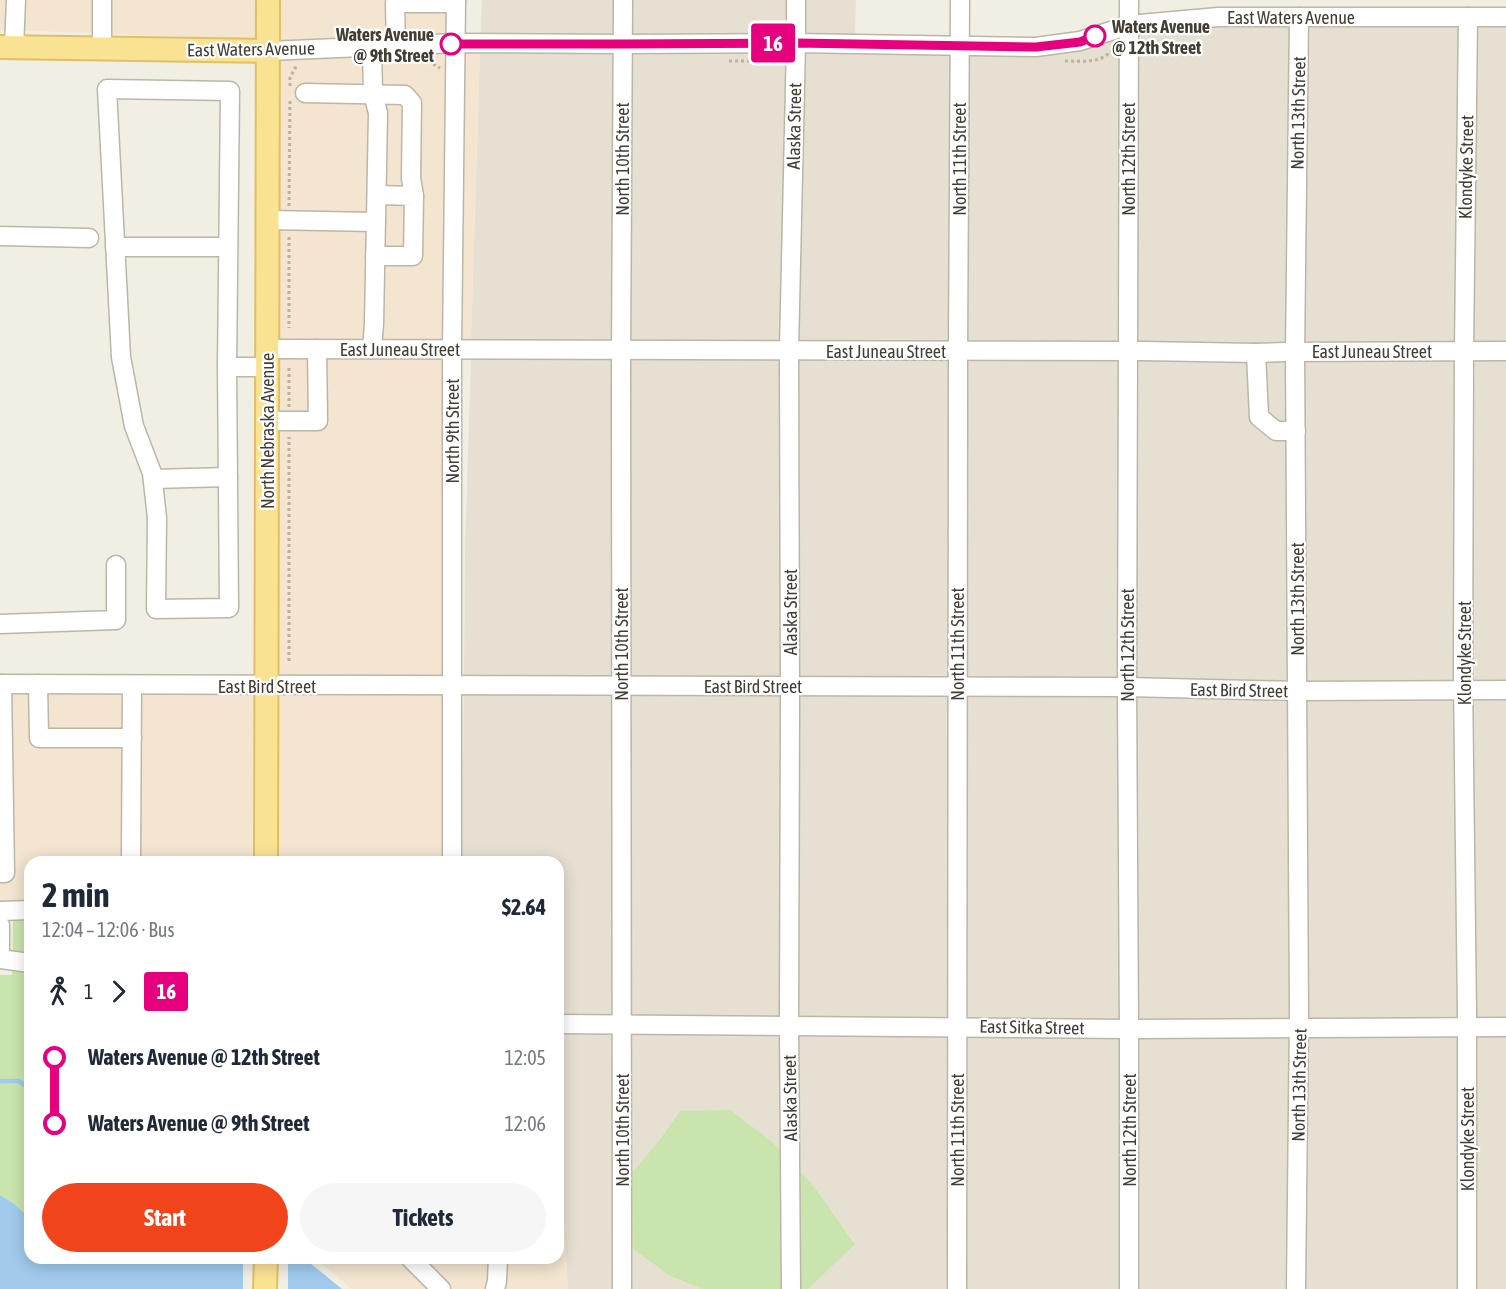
<!DOCTYPE html>
<meta charset="utf-8">
<style>
:root{--surface:#fff;--page:#f6f6f7;--text:#1f2937;--muted:#747a83;--accent:#f2441a}
body{margin:0;font-family:"Asap Condensed",sans-serif;background:var(--page);color:var(--text);height:100vh;display:flex;flex-direction:column;font-size:22px;white-space:nowrap}
*{box-sizing:border-box;margin:0}
p{font-size:20px;color:var(--muted)}
.icon{flex:none;width:33px;height:33px;fill:none;stroke:currentColor;stroke-width:2;stroke-linecap:round;stroke-linejoin:round}
.map{position:relative;flex:1;overflow:hidden}
.details{position:absolute;left:24px;top:856px;width:540px;height:408px;display:flex;flex-direction:column;background:var(--surface);border-radius:18px;box-shadow:0 3px 15px #0003}
.details>*{flex:none}
.badge{padding:0 12px;border-radius:4px;font-size:21px;line-height:39px}
.map>.badge{position:absolute;translate:-50% -50%;box-shadow:0 0 0 3px #fff}
.legs{display:flex;align-items:center;gap:9px;height:66px;padding:0 18px;font-size:20px}
.legs p{margin-inline-start:auto}
.headline{display:flex;align-items:center;justify-content:space-between;height:102px;padding:0 18px}
h1{font-size:33px;font-weight:700;line-height:45px}
.primary-button{display:flex;gap:12px;margin-top:auto;padding:12px 18px}
.primary-button a{flex:1;height:69px;border-radius:36px;background:var(--accent);color:#fff;font-size:24px;font-weight:700;line-height:69px;text-align:center}
.primary-button a+a{background:var(--page);color:var(--text)}
ul{padding:0 18px;list-style:none}
li{display:flex;align-items:center;gap:21px;height:66px;font-size:22px}
li i{display:grid;place-items:center;width:9px;height:100%;margin:0 8px;background:currentColor}
li i::after{content:'';width:15px;height:15px;margin:-8px;border:4px solid;border-radius:50%;background:var(--surface)}
li p{margin-inline-start:auto}
li:first-child i{background:linear-gradient(#0000 50%,currentColor 0)}
li:last-child i{background:linear-gradient(currentColor 50%,#0000 0)}
.map>svg:first-child{display:block}
.residential{fill:#e5e0d2}
.commercial{fill:#f3e5cf}
.green{fill:#c9e5ad}
.water{fill:#a1caed}
.pier{fill:#f1eee4}
.lines{fill:none;stroke-linecap:round;stroke-linejoin:round}
.stream{stroke:#a1caed;stroke-width:4.5}
.minor-casing{stroke:#bcb6a7;stroke-width:21}
.major-casing{stroke:#dfc064;stroke-width:26}
.path{stroke:#bdb298;stroke-width:3;stroke-dasharray:3 3;stroke-linecap:butt}
.minor{stroke:#fff;stroke-width:18}
.major{stroke:#fae293;stroke-width:22}
.line-1-casing{stroke:#fff;stroke-width:14}
.line-1{stroke:#e6007e;stroke-width:9}
.stop-1-dot{fill:#fff;stroke:#e6007e;stroke-width:3}
.labels{text-anchor:middle;dominant-baseline:central;stroke-width:4.5;stroke-linejoin:round;paint-order:stroke}
.street-label{font-size:18px;fill:#433e34;stroke:#fff}
.stop-label{font-size:18px;font-weight:bold;fill:#433e34;stroke:#fff;text-anchor:start}
</style>
<div class="map">
<svg width="1506" height="1289" viewBox="0 0 1506 1289">
<rect width="100%" height="100%" fill="#f1eee4"/>
<g class="residential">
<polygon points="482,0 616,0 616,36 481,35"/>
<polygon points="631,0 788,0 788,34 631,36"/>
<polygon points="803,0 856,0 855,34 952,37 804,34"/>
<polygon points="1306,25 1461,26 1456,343 1303,343"/>
<polygon points="1218,26 1291,26 1288,343 1135,343 1136,33"/>
<polygon points="1476,26 1506,26 1506,342 1471,343"/>
<polygon points="1121,36 1120,344 965,342 968,54"/>
<polygon points="788,51 782,342 629,342 631,53"/>
<polygon points="803,51 952,54 950,342 797,342"/>
<polygon points="480,52 616,53 613,342 471,341"/>
<polygon points="471,358 613,359 614,677 464,677 465,552"/>
<polygon points="628,359 782,359 783,678 629,677"/>
<polygon points="797,359 950,359 950,679 798,678"/>
<polygon points="965,359 1120,361 1119,679 965,679"/>
<polygon points="1135,360 1288,360 1290,682 1134,679"/>
<polygon points="1303,360 1456,360 1456,681 1305,682"/>
<rect x="1471" y="360" width="35" height="321"/>
<polygon points="464,694 614,694 615,1015 558,1015 558,862 462,862"/>
<polygon points="629,694 783,695 781,1018 630,1015"/>
<polygon points="798,695 950,696 950,1018 796,1018"/>
<polygon points="965,696 1119,696 1122,1020 965,1018"/>
<polygon points="1134,696 1290,699 1292,1019 1137,1020"/>
<polygon points="1506,698 1506,1018 1475,1018 1471,699"/>
<polygon points="1305,699 1456,699 1459,1018 1307,1019"/>
<polygon points="558,1032 615,1032 615,1289 568,1289 558,1123"/>
<polygon points="630,1032 781,1035 783,1153 680,1111 660,1139 630,1175"/>
<polygon points="796,1035 950,1035 949,1289 808,1289 855,1243 816,1189 798,1169"/>
<polygon points="965,1035 1122,1037 1121,1289 964,1289"/>
<polygon points="1459,1035 1459,1289 1304,1289 1307,1036"/>
<rect x="1475" y="1035" width="31" height="254"/>
<polygon points="1292,1036 1289,1289 1136,1289 1137,1037"/>
<polygon points="630,1247 670,1276 702,1289 630,1289"/>
</g>
<g class="commercial">
<polygon points="0,0 94,0 94,33 0,30"/>
<polygon points="110,0 260,0 257,39 110,34"/>
<polygon points="275,0 448,0 448,35 275,42"/>
<polygon points="448,52 445,340 274,340 275,59"/>
<polygon points="463,52 480,52 471,341 460,341"/>
<polygon points="274,357 445,358 444,677 276,677"/>
<polygon points="0,693 260,694 259,862 30,862 30,908 8,912 0,968"/>
<polygon points="276,694 444,694 444,862 275,862"/>
<polygon points="558,1123 568,1289 503,1289 506,1259 558,1258"/>
<polygon points="316,1259 398,1259 430,1289 352,1289"/>
<polygon points="422,1259 491,1259 487,1289 453,1289"/>
</g>
<g class="green">
<polygon points="30,915 30,1218 13,1203 0,1195 0,975 12,975 13,916"/>
<polygon points="730,1110 771,1141 783,1153 784,1289 702,1289 670,1276 630,1247 630,1175 660,1139 680,1111"/>
<polygon points="798,1169 816,1189 855,1244 808,1289 799,1289"/>
</g>
<polygon class="water" points="0,1195 13,1203 30,1218 30,1258 305,1259 342,1289 0,1289"/>
<rect class="pier" x="243" y="1259" width="45" height="30"/>
<g class="lines">
<polyline class="stream" points="0,1081 18,1081 30,1088"/>
<defs>
<g id="minor">
<polyline points="1129,0 1127,687 1129,1029 1129,1289"/>
<polyline points="396,46 395,3 456,3"/>
<polyline points="14,47 16,0"/>
<polyline points="102,49 102,0"/>
<polyline points="268,51 455,43 623,44 796,43 1036,47 1080,41 1129,25 1218,17 1506,17"/>
<polyline points="305,93 405,95 412,103 411,178 414,196"/>
<polyline points="267,220 376,222"/>
<polyline points="0,236 89,238"/>
<polyline points="115,247 228,247"/>
<polyline points="375,256 413,256 414,196 377,195"/>
<polyline points="266,349 1143,351 1256,353 1286,352 1506,351"/>
<polyline points="372,349 374,324 378,113 373,94 372,47"/>
<polyline points="1256,353 1259,417 1276,431 1296,431"/>
<polyline points="227,367 229,608 156,609 157,518 152,473 134,426 121,357 107,89 230,91 227,367 266,367"/>
<polyline points="267,421 318,421 317,349"/>
<polyline points="153,479 228,477"/>
<polyline points="0,624 116,620 116,565"/>
<polyline points="0,684 1127,687 1297,691 1506,690"/>
<polyline points="38,684 39,738 132,738"/>
<polyline points="131,862 132,685"/>
<polyline points="452,862 452,349 456,0"/>
<polyline points="0,873 5,873 2,684"/>
<polyline points="0,911 30,910"/>
<polyline points="0,925 0,959 30,963"/>
<polyline points="558,1024 1129,1029 1506,1027"/>
<polyline points="410,1258 441,1289"/>
<polyline points="495,1289 497,1281 498,1258"/>
<polyline points="622,1289 621,361 623,0"/>
<polyline points="791,1289 789,1026 790,702 789,350 796,43 796,0"/>
<polyline points="957,1289 958,351 960,0"/>
<polyline points="1296,1289 1299,1015 1295,352 1299,17"/>
<polyline points="1467,1289 1467,1017 1463,679 1464,351 1468,17"/>
</g>
<g id="major">
<polyline points="0,47 268,51"/>
<polyline points="266,862 268,0"/>
<polyline points="265,1289 266,1258"/>
</g>
</defs>
<use href="#minor" class="minor-casing"/>
<use href="#major" class="major-casing"/>
<g class="path">
<polyline points="428,61 440,68"/>
<polyline points="729,61 778,61"/>
<path d="M1065,61C1081,61 1100,64 1111,51"/>
<polyline points="290,86 290,78 295,68 299,67"/>
<polyline points="289,206 290,99"/>
<polyline points="289,237 289,328"/>
<polyline points="289,407 289,365"/>
<polyline points="289,661 289,437"/>
</g>
<use href="#minor" class="minor"/>
<use href="#major" class="major"/>
</g>
<g class="lines">
<defs>
<polyline id="line-1" points="451,44 623,44 796,43 1036,47 1080,42 1095,36"/>
</defs>
<use href="#line-1" class="line-1-casing"/>
<use href="#line-1" class="line-1"/>
</g>
<g class="stop-1-dot">
<circle cx="1095" cy="36" r="10"/>
<circle cx="451" cy="44" r="10"/>
</g>
<g class="labels">
<g class="street-label">
<text x="1291" y="17">East Waters Avenue</text>
<text transform="translate(251 49) rotate(-1)">East Waters Avenue</text>
<text transform="translate(1298 113) rotate(-89)">North 13th Street</text>
<text transform="translate(794 126) rotate(-89)">Alaska Street</text>
<text transform="translate(622 159) rotate(-90)">North 10th Street</text>
<text transform="translate(959 159) rotate(-90)">North 11th Street</text>
<text transform="translate(1128 159) rotate(-90)">North 12th Street</text>
<text transform="translate(1466 167) rotate(-89)">Klondyke Street</text>
<text x="400" y="349">East Juneau Street</text>
<text x="886" y="351">East Juneau Street</text>
<text x="1372" y="351">East Juneau Street</text>
<text transform="translate(267 431) rotate(-90)">North Nebraska Avenue</text>
<text transform="translate(452 431) rotate(-90)">North 9th Street</text>
<text transform="translate(1297 599) rotate(-90)">North 13th Street</text>
<text transform="translate(790 612) rotate(-90)">Alaska Street</text>
<text transform="translate(621 644) rotate(-90)">North 10th Street</text>
<text transform="translate(957 644) rotate(-90)">North 11th Street</text>
<text transform="translate(1127 645) rotate(-90)">North 12th Street</text>
<text transform="translate(1464 653) rotate(-90)">Klondyke Street</text>
<text x="267" y="686">East Bird Street</text>
<text x="753" y="686">East Bird Street</text>
<text transform="translate(1239 690) rotate(1)">East Bird Street</text>
<text transform="translate(1032 1027) rotate(1)">East Sitka Street</text>
<text transform="translate(1299 1085) rotate(-89)">North 13th Street</text>
<text transform="translate(790 1098) rotate(-91)">Alaska Street</text>
<text transform="translate(622 1130) rotate(-90)">North 10th Street</text>
<text transform="translate(957 1130) rotate(-90)">North 11th Street</text>
<text transform="translate(1129 1130) rotate(-90)">North 12th Street</text>
<text transform="translate(1467 1139) rotate(-90)">Klondyke Street</text>
</g>
<g class="stop-label">
<text x="1112" y="26">Waters Avenue<tspan x="1112" dy="21">@ 12th Street</tspan></text>
<text x="434" y="34" text-anchor="end">Waters Avenue<tspan x="434" dy="21">@ 9th Street</tspan></text>
</g>
</g>
</svg>
<b class="badge" style="left:773px;top:43px;background:#e6007e;color:#fff">16</b>
<section class="details">
<div class="headline"><div><h1>2 min</h1><p>12:04 – 12:06 · Bus</p></div><b>$2.64</b></div>
<div class="legs"><svg class="icon" aria-label="walk" viewBox="0 0 24 24"><circle cx="13" cy="4" r="2"/><path d="M13 8l-2 6 4 7M11 14l-3 7M7 12l3-4h3l4 4"/></svg>1<svg class="icon" aria-label="forward" viewBox="0 0 24 24"><path d="M9 5l7 7-7 7"/></svg><b class="badge" style="background:#e6007e;color:#fff">16</b></div>
<ul>
<li><i style="color:#e6007e"></i><b>Waters Avenue @ 12th Street</b><p>12:05</p></li>
<li><i style="color:#e6007e"></i><b>Waters Avenue @ 9th Street</b><p>12:06</p></li>
</ul>
<div class="primary-button"><a>Start</a><a>Tickets</a></div>
</section>
</div>
